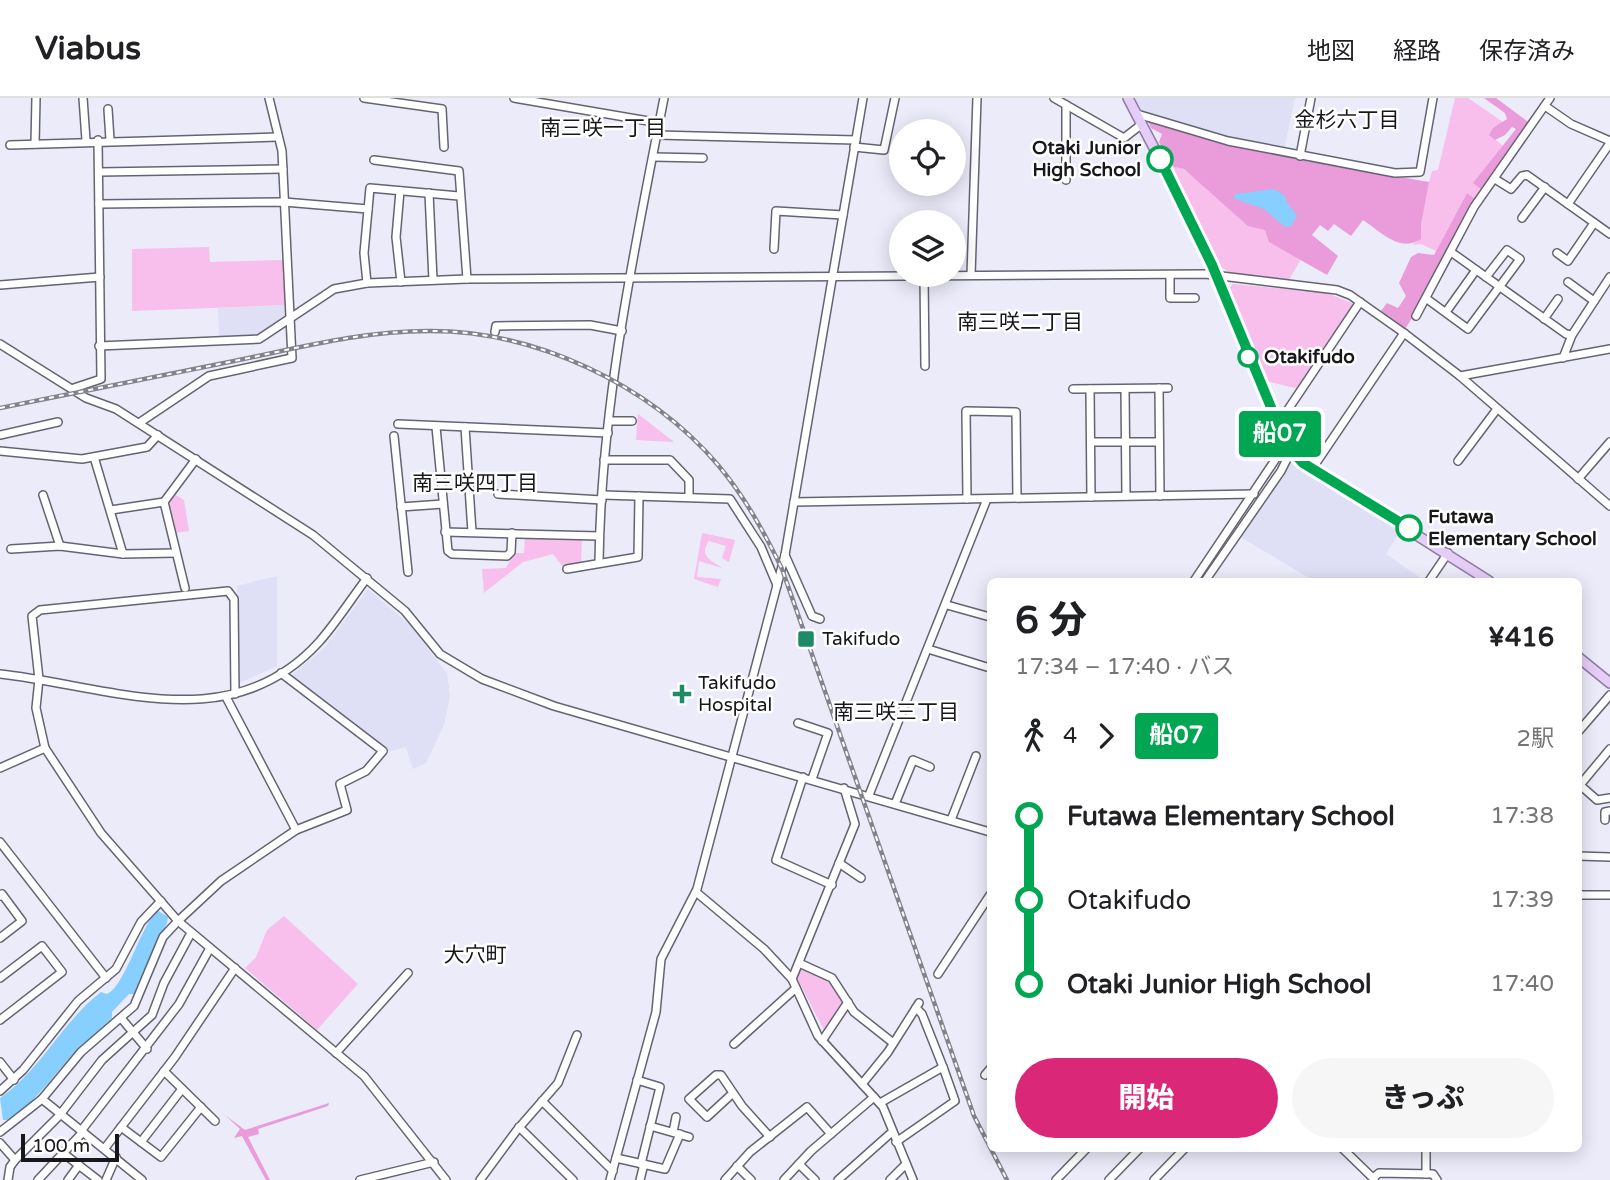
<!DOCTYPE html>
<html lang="ja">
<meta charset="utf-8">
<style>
:root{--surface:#fff;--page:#f6f6f6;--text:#202124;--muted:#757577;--line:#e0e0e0;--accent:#db2777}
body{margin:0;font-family:"Varela Round","Noto Sans JP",sans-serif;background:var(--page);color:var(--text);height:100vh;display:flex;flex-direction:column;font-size:26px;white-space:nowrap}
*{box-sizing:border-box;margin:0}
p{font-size:23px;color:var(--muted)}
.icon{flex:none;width:38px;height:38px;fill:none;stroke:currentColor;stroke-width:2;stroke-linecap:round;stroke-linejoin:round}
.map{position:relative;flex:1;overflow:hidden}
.panel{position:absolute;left:987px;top:480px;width:595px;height:574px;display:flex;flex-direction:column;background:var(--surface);border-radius:10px;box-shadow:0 4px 18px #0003}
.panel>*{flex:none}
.badge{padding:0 14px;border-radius:5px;font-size:24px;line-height:46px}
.controls{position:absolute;left:889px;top:21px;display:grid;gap:14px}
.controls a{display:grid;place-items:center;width:77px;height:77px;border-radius:50%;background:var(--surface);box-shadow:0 4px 18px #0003;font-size:35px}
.scale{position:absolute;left:21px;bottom:18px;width:98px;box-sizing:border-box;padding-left:7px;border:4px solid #17171c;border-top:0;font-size:19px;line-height:24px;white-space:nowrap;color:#17171c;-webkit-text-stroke:5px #fff;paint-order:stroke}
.map>.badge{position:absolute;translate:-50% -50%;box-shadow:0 0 0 4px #fff}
.legs{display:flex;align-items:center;gap:10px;height:77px;padding:0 28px;font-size:23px}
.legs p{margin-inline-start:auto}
.summary{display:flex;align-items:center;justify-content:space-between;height:119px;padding:0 28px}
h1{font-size:38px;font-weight:800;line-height:52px}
.action{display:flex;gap:14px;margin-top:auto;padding:14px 28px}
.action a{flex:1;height:80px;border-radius:42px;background:var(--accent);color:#fff;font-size:28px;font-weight:800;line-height:80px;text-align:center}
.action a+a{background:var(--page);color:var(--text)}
ul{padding:0 28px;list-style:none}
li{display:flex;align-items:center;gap:24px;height:84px;font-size:26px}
li i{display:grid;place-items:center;width:10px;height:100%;margin:0 9px;background:currentColor}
li i::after{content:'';width:18px;height:18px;margin:-9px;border:5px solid;border-radius:50%;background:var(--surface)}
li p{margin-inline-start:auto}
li:first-child i{background:linear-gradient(#0000 50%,currentColor 0)}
li:last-child i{background:linear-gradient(currentColor 50%,#0000 0)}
header{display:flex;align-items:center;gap:42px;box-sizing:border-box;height:98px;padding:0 35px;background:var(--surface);border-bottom:2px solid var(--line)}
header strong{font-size:33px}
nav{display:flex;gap:38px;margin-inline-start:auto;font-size:24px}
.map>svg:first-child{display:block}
.built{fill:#dfdff5}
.green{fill:#f8beec}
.forest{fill:#e99bda}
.water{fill:#86cffe}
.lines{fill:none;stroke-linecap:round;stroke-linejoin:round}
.minor-casing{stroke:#646471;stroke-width:10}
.major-casing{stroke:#9179a5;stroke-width:12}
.minor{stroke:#fff;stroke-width:7}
.major{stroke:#e5cef5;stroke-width:9}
.rail-casing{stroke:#83838d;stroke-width:4.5}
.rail{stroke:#fff;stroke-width:2;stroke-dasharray:5;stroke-linecap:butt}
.line-1-casing{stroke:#fff;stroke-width:16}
.line-1{stroke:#00a651;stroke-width:10}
.stop-1-dot{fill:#fff;stroke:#00a651;stroke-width:3.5}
.poi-dot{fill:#1f8a68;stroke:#fff;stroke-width:2.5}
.labels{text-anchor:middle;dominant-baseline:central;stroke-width:5;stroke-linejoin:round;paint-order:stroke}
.stop-label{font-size:19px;font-weight:bold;fill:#17171c;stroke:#fff;text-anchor:start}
.poi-label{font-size:19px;fill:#17171c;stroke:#fff;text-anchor:start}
.neighbourhood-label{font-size:21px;fill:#17171c;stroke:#fff}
</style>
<header>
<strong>Viabus</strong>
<nav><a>地図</a><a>経路</a><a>保存済み</a></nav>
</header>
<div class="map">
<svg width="1610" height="1082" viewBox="0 0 1610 1082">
<rect width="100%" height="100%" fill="#ebebfa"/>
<g class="built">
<polygon points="1135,0 1295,0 1284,52 1228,41 1143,15"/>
<polygon points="289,207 285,218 258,238 219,240 218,210"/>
<polygon points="1292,364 1400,433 1386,456 1425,483 1314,483 1239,438 1287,366"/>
<polygon points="277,478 277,568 239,585 237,488"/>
<polygon points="368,491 410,527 447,576 450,598 444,627 426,665 413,671 406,649 387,654 290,579 325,549"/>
</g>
<g class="green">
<path d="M1455,0H1468L1503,24L1490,37L1503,48L1474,85L1482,90L1474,100L1467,95L1436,153L1421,146L1412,147L1421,140C1420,118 1426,95 1432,73L1438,72Z"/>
<polygon points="1171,68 1179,68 1265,132 1270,144 1301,161 1289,182 1232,176 1221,169"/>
<polygon points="209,149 210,164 284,162 289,207 132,213 132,151"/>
<polygon points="1233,186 1327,195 1354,206 1299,291 1266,283 1228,191"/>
<polygon points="638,316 674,344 636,342"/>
<polygon points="174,396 184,402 189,433 175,435 168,404"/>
<path d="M702,435L735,442L729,464L722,460L726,448L709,443C698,459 712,462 722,470L699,463L697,479L721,481L718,489L694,481Z"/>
<polygon points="525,439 582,442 581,466 563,469 553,456 523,464 484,495 482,471 506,470 514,455 524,455"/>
<polygon points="284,818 358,886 317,932 245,870 256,859 267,832"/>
<polygon points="801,871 829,881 846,904 825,934 797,880"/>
</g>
<g class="forest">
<polygon points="1484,0 1496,0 1531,26 1474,108 1427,197 1405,231 1381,213 1387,205 1398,210 1406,198 1399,185 1411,159 1418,155 1434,157 1467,95 1474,100 1481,91 1473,85 1516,31 1512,29 1505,37 1495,42 1489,37 1493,30 1507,21 1505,15"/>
<path d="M1147,20L1206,40L1300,62L1429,84L1421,126V141C1400,155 1381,134 1363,122L1351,138L1334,126L1328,133L1320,127L1312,137L1338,158L1327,177L1269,144L1265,132L1248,128L1184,71L1171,68L1159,44L1162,36L1151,30Z"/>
<polygon points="329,1005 328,1008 258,1031 259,1036 248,1039 270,1082 266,1082 242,1038 234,1040 240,1031 225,1017 245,1032"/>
</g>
<g class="water">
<polygon points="1274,91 1286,99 1286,103 1297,118 1291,128 1285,129 1264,111 1233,100 1236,96"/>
<path d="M157,812L168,819L167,825L134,896H129L112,914V920C101,930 90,940 79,950C55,974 39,1001 10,1022H3L0,1000C41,972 62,924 101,894L107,896C125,888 139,832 157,812Z"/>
</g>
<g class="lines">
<defs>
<g id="minor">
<polyline points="83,0 86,42"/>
<polyline points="364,0 442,11 444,49"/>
<polyline points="514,0 660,25"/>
<polyline points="1054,0 1124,40 1142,26"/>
<polyline points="1066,7 1066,82"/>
<polyline points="1545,8 1571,26 1610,43"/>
<polyline points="108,11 110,42"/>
<polyline points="1137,16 1228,43 1395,75 1420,74 1433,0"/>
<polyline points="657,37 856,42"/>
<polyline points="35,46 36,0"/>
<polyline points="10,47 278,39"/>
<polyline points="854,49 884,52 895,0"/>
<polyline points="1300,58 1311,0"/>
<polyline points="653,59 703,60"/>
<polyline points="374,62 459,73 467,181"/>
<polyline points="99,74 283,71"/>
<polyline points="1495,81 1511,91 1522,78 1527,77 1610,136"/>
<polyline points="400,93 396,139 401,184"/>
<polyline points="429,95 433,182"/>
<polyline points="99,106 284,104 368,111"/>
<polyline points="1568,106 1610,45"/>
<polyline points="1522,120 1545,89"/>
<polyline points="774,151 776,113 843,117"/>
<polyline points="1451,154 1566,236 1572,237"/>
<polyline points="1557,155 1568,163 1594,125"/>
<polyline points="971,177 977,0"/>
<polyline points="1170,177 1170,200 1195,200"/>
<polyline points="924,178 925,268"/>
<polyline points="1568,184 1594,203"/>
<polyline points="367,185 364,155 370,90 459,98"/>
<polyline points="0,187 100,179"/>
<polyline points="1427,201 1468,231 1520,161 1507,152 1486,179"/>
<polyline points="1446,214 1476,172"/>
<polyline points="1416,218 1474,109 1550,0"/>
<polyline points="1544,221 1558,201"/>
<polyline points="495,234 496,228 590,227 622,233"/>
<polyline points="0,246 86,300 116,311 313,437 405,513 440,556 482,581 554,608 990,734"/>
<polyline points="99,248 259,241 334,191 367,185 467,181 1205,176 1337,192 1350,197 1404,235 1460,278 1610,408"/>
<polyline points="1563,260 1572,237 1610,179"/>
<polyline points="1460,278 1610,251"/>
<polyline points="74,290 101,281 98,42"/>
<polyline points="1159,290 1160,398"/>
<polyline points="1073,291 1168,290"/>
<polyline points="1090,291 1091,399"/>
<polyline points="1125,291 1126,398"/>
<polyline points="610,323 632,323"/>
<polyline points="139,325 209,278 292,260 282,53 269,0"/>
<polyline points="398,326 608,335"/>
<polyline points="1277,328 1360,204"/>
<polyline points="436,329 448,453 452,456 507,458 511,454 512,435"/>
<polyline points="465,329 472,434"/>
<polyline points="0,337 58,324"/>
<polyline points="394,338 408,474"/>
<polyline points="1091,344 1159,344"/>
<polyline points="0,353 82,361 147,349 158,337"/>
<polyline points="94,359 123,456"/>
<polyline points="604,362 670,362 689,382 689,399"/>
<polyline points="1458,363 1497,311"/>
<polyline points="1312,371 1404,235"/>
<polyline points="1578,381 1610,344"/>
<polyline points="498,396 602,402"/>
<polyline points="43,397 60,448"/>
<polyline points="603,397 730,401 761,449 777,487"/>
<polyline points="967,401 966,313 1016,314 1017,400"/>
<polyline points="794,404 1254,396"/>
<polyline points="401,409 443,406"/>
<polyline points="111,412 164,404"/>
<polyline points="445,434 599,438"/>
<polyline points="11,451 60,448 123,456 176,455"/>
<polyline points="785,457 812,518 820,521"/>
<path d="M599,464C601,308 634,153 664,0"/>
<polyline points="567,471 638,459 639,398"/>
<polyline points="1194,483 1279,356 1289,350"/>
<polyline points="1205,483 1281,373 1291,353"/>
<polyline points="1429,483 1448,455"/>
<polyline points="185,490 164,404 196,361"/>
<polyline points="947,507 990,519"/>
<polyline points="928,551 990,570"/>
<path d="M0,576C110,588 230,642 319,544C336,525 351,501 367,480"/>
<polyline points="235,596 234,501 228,493 40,512 32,518 39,581 36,610 45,650 101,735 178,823 364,978 446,1082"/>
<polyline points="226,599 296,732"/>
<polyline points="798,625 828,635 812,681"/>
<polyline points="1578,634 1610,597"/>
<polyline points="1610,651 1580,687 1597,702 1610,700"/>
<polyline points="0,670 45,650"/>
<polyline points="803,679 776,762 832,787"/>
<polyline points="869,697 987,401"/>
<polyline points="895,706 913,662 930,669"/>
<polyline points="951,722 976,658"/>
<polyline points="1605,722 1605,714 1610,713"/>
<polyline points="0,744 106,880"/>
<polyline points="1578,758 1610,759"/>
<polyline points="839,765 861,780"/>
<polyline points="696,794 764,851 792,881 818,938 883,1009 913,1082"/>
<polyline points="1578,797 1610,797"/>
<polyline points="0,798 2,796 22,823 0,840"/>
<polyline points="799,865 832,880 854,914 892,944"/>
<polyline points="938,876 990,797"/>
<polyline points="0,880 42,848 62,874 0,922"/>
<polyline points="792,881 855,726 844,690"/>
<polyline points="916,910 922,916 943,969"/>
<polyline points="121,920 147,951"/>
<polyline points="822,943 848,904"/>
<polyline points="734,946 796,890"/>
<polyline points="336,955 408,875"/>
<polyline points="0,964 14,982"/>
<polyline points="164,973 215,1023"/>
<polyline points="985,977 990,971"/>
<polyline points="637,982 660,989 641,1066"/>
<polyline points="862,986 888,954 919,905"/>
<polyline points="0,993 23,972 78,903 116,871 141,824 161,803"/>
<polyline points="733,995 707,1019 689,1001 716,977 721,977 742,1008 770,1039"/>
<polyline points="42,1001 142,1082"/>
<polyline points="542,1003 613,1073"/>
<polyline points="880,1005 943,969 955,1003 896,1044"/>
<polyline points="650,1028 689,1039"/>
<polyline points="121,1029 161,1059 201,1009"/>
<polyline points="519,1029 573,1082"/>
<polyline points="81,1033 179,906 210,850"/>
<polyline points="0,1034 42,1001 81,954 134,908 163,839 178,823 221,783 296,732 347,712 340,686 366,673 383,653 281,575"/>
<polyline points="673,1034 676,1019"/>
<polyline points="141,1044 182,991"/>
<polyline points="0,1045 15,1062 10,1069 8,1082"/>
<polyline points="105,1050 175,959 235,870"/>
<polyline points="1342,1050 1374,1081"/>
<polyline points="63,1055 98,1082"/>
<polyline points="616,1060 665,1071 680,1036"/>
<polyline points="15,1062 59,1018 102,962 152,917 164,885 191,835"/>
<polyline points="799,1066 815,1082"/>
<polyline points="737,1068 751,1082"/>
<polyline points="1426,1076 1426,1050"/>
<polyline points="1373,1080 1379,1075 1433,1076 1437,1082"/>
<polyline points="38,1082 83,1034"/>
<polyline points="68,1082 79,1067"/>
<polyline points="106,1082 116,1059"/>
<polyline points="360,1082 434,1064"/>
<polyline points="480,1082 517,1032 558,985 577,937"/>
<polyline points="610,1082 656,914 661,861 697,791 785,457 863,0"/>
<polyline points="640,1082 644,1066"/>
<polyline points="725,1082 750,1054 807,1009 831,1036"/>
<polyline points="784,1082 811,1053 874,999"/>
<polyline points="838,1082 892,1034"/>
<polyline points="890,1082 905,1067"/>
<polyline points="1056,1082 1087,1050"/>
<polyline points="1109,1082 1140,1050"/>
<polyline points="1154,1082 1185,1050"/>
</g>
<g id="major">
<polyline points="1128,0 1192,123 1287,348 1303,365 1489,483"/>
<polyline points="1578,559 1610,585"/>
</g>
</defs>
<use href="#minor" class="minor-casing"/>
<use href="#major" class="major-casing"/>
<use href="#minor" class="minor"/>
<use href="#major" class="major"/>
<defs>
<path id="rail" d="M0,310C78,294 156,279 234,263C298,250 362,233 428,233C534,232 649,286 718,367C745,399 764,434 782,471L974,1018L1007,1082"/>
</defs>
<use href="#rail" class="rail-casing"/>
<use href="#rail" class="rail"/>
</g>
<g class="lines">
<defs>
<polyline id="line-1" points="1160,61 1212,167 1287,348 1303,365 1409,430"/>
</defs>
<use href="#line-1" class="line-1-casing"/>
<use href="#line-1" class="line-1"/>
</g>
<g class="stop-1-dot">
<circle cx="1160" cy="61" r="12"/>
<circle cx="1248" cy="259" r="9"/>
<circle cx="1409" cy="430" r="12"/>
</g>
<g class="poi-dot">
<rect x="797" y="532" width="18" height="18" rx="3.5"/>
<path d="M678.5 585.5h7v7h7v7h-7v7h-7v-7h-7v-7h7z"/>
</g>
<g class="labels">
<g class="stop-label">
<text x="1141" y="50" text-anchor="end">Otaki Junior<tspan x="1141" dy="22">High School</tspan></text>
<text x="1264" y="259">Otakifudo</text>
<text x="1428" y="419">Futawa<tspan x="1428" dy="22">Elementary School</tspan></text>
</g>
<g class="poi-label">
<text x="822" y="541">Takifudo</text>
<text x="698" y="585">Takifudo<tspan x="698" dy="22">Hospital</tspan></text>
</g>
<g class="neighbourhood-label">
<text x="1347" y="22">金杉六丁目</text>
<text x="603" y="30">南三咲一丁目</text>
<text x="1020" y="224">南三咲二丁目</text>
<text x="475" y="385">南三咲四丁目</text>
<text x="896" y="614">南三咲三丁目</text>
<text x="475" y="857">大穴町</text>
</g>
</g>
</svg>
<div class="controls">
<a><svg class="icon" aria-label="locate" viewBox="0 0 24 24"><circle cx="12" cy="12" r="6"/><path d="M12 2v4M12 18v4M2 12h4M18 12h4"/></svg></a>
<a><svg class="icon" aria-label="layers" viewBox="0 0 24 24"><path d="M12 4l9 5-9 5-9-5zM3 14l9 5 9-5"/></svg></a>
</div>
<div class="scale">100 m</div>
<b class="badge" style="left:1280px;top:336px;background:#00a651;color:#fff">船07</b>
<section class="panel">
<div class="summary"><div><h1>6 分</h1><p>17:34 – 17:40 · バス</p></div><b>¥416</b></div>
<div class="legs"><svg class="icon" aria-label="walk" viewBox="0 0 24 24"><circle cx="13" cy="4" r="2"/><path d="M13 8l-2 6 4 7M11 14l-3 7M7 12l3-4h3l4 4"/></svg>4<svg class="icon" aria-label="forward" viewBox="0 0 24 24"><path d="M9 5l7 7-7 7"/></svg><b class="badge" style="background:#00a651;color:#fff">船07</b><p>2駅</p></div>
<ul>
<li><i style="color:#00a651"></i><b>Futawa Elementary School</b><p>17:38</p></li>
<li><i style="color:#00a651"></i><span>Otakifudo</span><p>17:39</p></li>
<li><i style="color:#00a651"></i><b>Otaki Junior High School</b><p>17:40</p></li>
</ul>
<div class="action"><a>開始</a><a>きっぷ</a></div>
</section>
</div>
